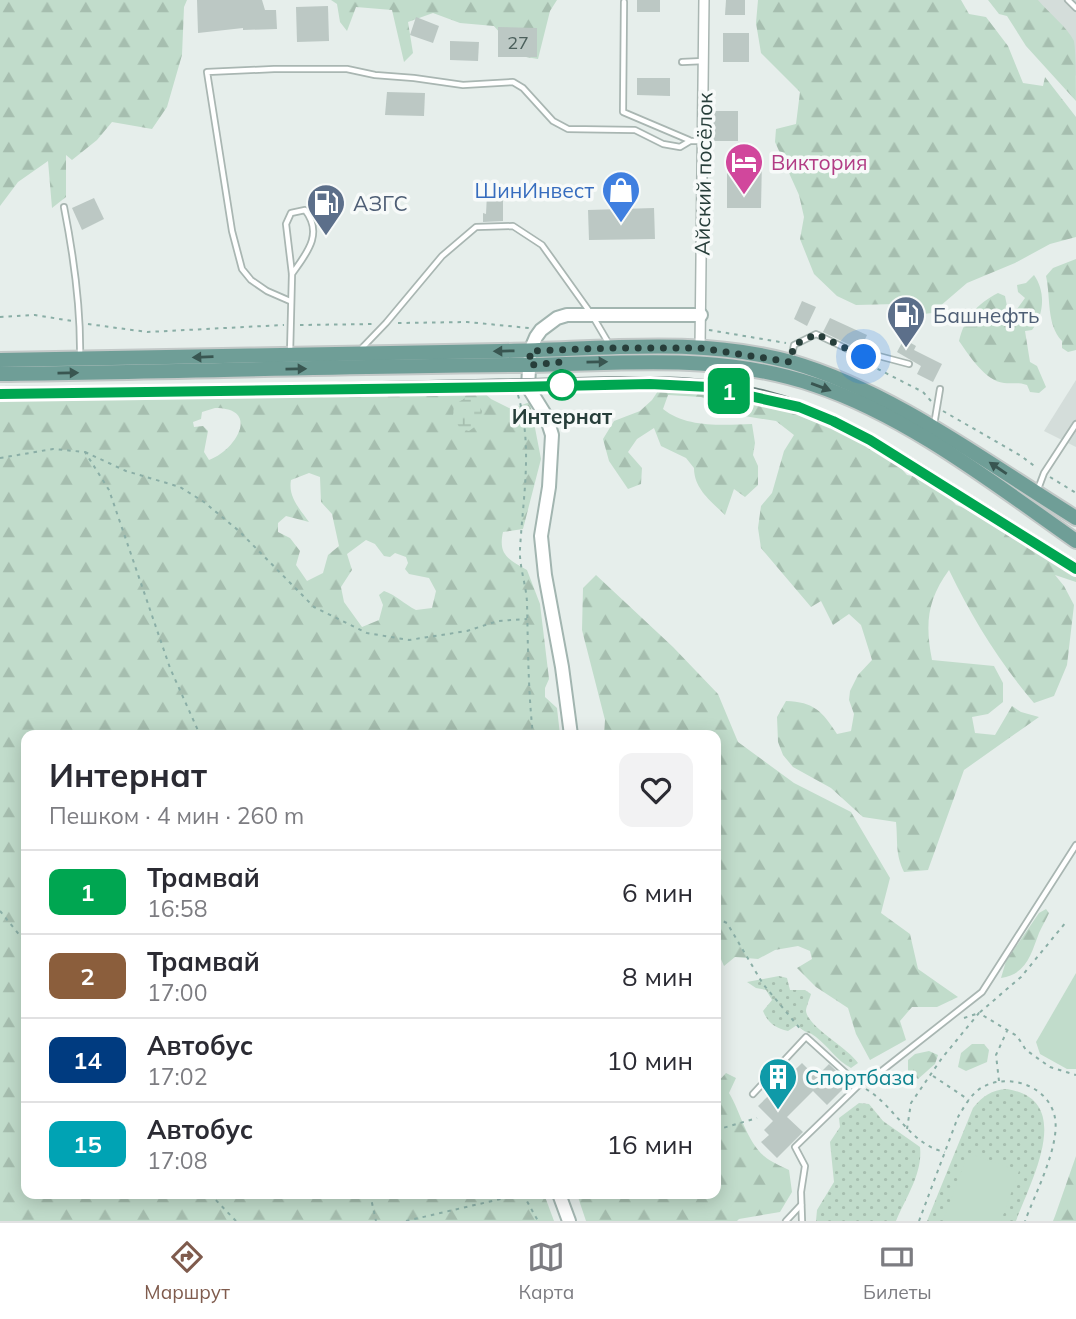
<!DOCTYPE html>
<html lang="ru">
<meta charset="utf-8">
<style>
:root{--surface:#fff;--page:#f2f2f3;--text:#2b2b33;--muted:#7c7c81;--line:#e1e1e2;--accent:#7f5b4d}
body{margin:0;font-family:Mulish,sans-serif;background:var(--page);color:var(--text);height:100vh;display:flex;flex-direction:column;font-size:26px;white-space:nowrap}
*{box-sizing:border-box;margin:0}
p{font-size:23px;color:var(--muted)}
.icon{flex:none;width:38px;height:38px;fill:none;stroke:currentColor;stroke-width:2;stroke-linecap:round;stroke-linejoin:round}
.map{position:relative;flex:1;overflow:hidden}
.panel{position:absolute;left:21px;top:730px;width:700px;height:469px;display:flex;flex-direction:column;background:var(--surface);border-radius:14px;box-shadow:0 4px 18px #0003}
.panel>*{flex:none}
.badge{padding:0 14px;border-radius:10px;font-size:24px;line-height:46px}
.you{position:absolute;width:35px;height:35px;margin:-18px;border:5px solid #fff;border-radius:50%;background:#1a73e8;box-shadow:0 0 0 10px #1a73e833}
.map>.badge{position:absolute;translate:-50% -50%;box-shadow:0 0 0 4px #fff}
.round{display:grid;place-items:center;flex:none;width:74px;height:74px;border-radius:14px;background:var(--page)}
.headline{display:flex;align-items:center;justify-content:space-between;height:119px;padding:0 28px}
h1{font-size:33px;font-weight:700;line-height:52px}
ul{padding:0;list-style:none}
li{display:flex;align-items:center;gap:21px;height:84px;padding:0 28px;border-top:2px solid var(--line)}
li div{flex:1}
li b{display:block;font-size:26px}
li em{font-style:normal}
li .badge{min-width:77px;font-weight:700;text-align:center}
.menu{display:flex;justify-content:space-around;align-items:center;height:98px;border-top:2px solid var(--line);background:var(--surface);font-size:19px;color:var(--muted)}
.menu a{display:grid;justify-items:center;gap:4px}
.menu .on{color:var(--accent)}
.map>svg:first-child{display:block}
.built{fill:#d4ddda}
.grass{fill:url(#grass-dots)}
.forest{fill:url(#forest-firs);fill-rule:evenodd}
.wetland{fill:url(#wetland-marsh)}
.garden{fill:#c1dccb}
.building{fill:#bcc8c4}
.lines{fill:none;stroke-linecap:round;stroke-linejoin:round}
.lane-casing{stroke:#a9b6b2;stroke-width:8}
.street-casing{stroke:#a9b6b2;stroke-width:12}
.secondary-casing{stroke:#a2b5b0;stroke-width:16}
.primary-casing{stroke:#c3c9c8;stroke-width:18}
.path{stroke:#8aaea6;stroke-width:2;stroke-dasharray:3.5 5;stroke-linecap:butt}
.lane{stroke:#fff;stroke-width:4.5}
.street{stroke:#fff;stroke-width:9}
.secondary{stroke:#fff;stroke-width:12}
.primary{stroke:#6f9e97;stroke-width:14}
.tram{stroke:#617975;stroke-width:2}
.oneway{fill:#395651}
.line-casing{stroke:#fff;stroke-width:16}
.line{stroke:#00a651;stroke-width:10}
.walk{stroke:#273e3a;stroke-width:7;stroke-dasharray:0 12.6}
.stop-dot{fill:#fff;stroke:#00a651;stroke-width:3.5}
.labels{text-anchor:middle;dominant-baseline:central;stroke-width:7;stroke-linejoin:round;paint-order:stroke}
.number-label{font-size:18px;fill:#4c605c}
.hotel-label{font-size:21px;fill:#b23c85;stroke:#f7faf9;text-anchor:start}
.street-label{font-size:21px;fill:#273e3a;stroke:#f7faf9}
.shop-label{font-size:21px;fill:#366cbe;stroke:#f7faf9;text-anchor:end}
.service-label{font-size:21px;fill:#4e5e75;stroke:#f7faf9;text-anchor:start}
.stop-label{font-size:21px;font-weight:bold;fill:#273e3a;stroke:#f7faf9}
.culture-label{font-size:21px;fill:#0d838f;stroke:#f7faf9;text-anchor:start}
</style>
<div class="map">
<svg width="1076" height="1221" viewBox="0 0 1076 1221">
<defs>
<pattern id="grass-dots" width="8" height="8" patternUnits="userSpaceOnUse" patternTransform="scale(1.75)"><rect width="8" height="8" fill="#c1dccb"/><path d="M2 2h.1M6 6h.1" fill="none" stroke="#a6beaf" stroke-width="1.8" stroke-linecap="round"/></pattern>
<pattern id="forest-firs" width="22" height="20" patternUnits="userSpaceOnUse" patternTransform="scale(1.75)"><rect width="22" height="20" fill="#c1dccb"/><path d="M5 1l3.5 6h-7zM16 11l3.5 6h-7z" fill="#a6beaf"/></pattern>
<pattern id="wetland-marsh" width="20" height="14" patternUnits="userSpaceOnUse" patternTransform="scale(1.75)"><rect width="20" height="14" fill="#c1dccb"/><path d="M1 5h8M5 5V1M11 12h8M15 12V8" fill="none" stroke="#a6beaf"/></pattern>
</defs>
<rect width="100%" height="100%" fill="#e6eeeb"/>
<g class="built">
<polygon points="1011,0 1076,0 1076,76"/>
<polygon points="1076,380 1076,447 1044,431"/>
</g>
<g class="grass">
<path d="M779,976L787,978L790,990H805L811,994C810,998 806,1007 806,1011C808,1027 847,1047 858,1063L851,1068C836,1060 829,1047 816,1037C809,1031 805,1034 797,1025L788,1031C775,1028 768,1023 763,1011L772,1000L766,990L756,988L747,982Z"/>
<path d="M1007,1089C1076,1100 1031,1180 1016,1221H927L973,1108C983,1096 991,1090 1007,1089Z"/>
<path d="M859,1103L869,1104L883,1121L920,1147C923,1173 906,1197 896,1221H816L817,1210L834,1182L830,1142L840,1127L839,1118Z"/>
</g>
<g class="forest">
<polygon points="0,0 187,0 184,7 182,55 167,107 152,129 112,122 97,140 72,160 66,155 66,197 52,208 48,161 18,182 0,206"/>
<polygon points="331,0 557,0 550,11 538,59 520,56 494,26 460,23 433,13 408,22 413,53 404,62 392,10 356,7 347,31 340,22 337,4"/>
<polygon points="758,0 961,0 969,14 986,17 1008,46 1023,83 1043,86 1045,77 1076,117 1076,237 1050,244 1015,263 967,283 932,313 915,315 896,304 856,305 837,296 814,274 800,239 804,217 799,195 775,142 776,129 796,124 800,92 761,53 756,23"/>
<path d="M988,0H1038C1049,13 1067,27 1074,41C1076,52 1076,87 1076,101L1026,46L1007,16L999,14Z"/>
<path d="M1076,259V350L1068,352L1062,348V341C1046,324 1051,298 1046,276L1053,268Z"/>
<path d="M1034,275C1046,292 1044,315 1032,330L1025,331L1030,362L1037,366L1046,387L1039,393L1030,392L1027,385C1019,382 1012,384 1004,383C985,381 969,355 959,341C965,317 977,304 998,293L1005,296L1007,306L1015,312L1025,298L1018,292L1017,285L1026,283Z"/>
<path d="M678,383L723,392L763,395L809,413L868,442L889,455L907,475L924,478L939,486L956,505L979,513L1076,571V582L1055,575L1064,586L1074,605L1067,665L1054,696L1034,703C1000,663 972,618 949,570C927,600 925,624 932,660L994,666L1003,683V702L988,714L972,717L975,733L995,735L1012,706L1021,712L1039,717L964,770L928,870L904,872C895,853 898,842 896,822L863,817L831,788L793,767L783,755L778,742L777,717L786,701C814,702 822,711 837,734L851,731L854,714L849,700L850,691L858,675L872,660L861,625L849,614L833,625L821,601L811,607L761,548L758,528L761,506L772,493L784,451L794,435L776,421L744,416L701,397L668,395L663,409C686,428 723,425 752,424L755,443L753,455L758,466V485L745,497L734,489L725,515C711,501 694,489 694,468L686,458L661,446L654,428L637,439L628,452L642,468L641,484L628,489L609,461L603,439L614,421L640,411L652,400L662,385Z"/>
<path d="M480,389L491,399L511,409L530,402L541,459L523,529L503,532C498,555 508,559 527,570L540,604L549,679L545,688V697L557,708L560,735H26V1194H544L554,1221H0V398C160,398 320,391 480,389ZM215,408C262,408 235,451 209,460L204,452L208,431L203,426L194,427L193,422L201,419L202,412ZM309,473L320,477L321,502L332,514L339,546L328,555L323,573L307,581L296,565L300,551L290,538L278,532V523L286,516L309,522C299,508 288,497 291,480ZM366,540L375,544L384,556L390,557L395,553L406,557L408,563L405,569L409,574L429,578L436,591L432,608L416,610C404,604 396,595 384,591L379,595L383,605L379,620L362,627L344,602L341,587L352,570L347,554Z"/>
<polygon points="596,575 673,647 718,694 738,742 794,783 851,812 890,878 881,913 910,934 918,969 958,997 937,1007 912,1007 900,1021 906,1040 870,1060 856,1034 848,1008 816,987 797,968 812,959 810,951 798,946 775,950 758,959 735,957 724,966 716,948 716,735 604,735 605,720 582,630 583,588"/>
<path d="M1046,909L1049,913C1046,920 1042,926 1039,933C1031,954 1027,974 1001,978L1006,961L1039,913Z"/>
<polygon points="972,1044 984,1044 989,1050 987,1062 966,1071 958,1067 961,1053"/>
<polygon points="929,1051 938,1055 935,1064 918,1079 908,1071 908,1060 915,1054"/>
<path d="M726,1073L736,1078L729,1093C741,1113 746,1140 764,1156C771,1162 781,1166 789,1170L792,1192L780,1212L739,1219L737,1221H586L577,1194H716V1084Z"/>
<polygon points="1076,1156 1076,1221 1053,1221 1055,1216"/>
</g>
<polygon class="wetland" points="465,398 475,400 482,411 480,423 469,431 460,429 453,415 454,405"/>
<g class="garden">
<polygon points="1076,973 1076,1069 1067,1069 1040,1054 1036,1042"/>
<polygon points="968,1153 1019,1171 1001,1221 943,1221"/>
</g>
<g class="building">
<polygon points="197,0 262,0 265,10 276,10 277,29 243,30 243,28 198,33"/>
<rect x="637" y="0" width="23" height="12"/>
<polygon points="726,0 745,0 745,15 725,15"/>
<polygon points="328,6 329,41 297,42 296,7"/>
<polygon points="416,17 439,26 433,43 410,35"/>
<polygon points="498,27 537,28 537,57 498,57"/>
<rect x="723" y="33" width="26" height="29"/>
<polygon points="450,41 479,42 478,61 450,60"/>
<polygon points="637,78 670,78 670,96 637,95"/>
<polygon points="387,92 425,93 424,116 385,115"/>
<rect x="713" y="111" width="25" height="30"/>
<polygon points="727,158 762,159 761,208 727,208"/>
<polygon points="487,194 503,194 503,221 483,222 483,213 486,214"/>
<polygon points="94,198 104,219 82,230 72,208"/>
<polygon points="654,208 655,239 589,240 588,210"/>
<polygon points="802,301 816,307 807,326 794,319"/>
<polygon points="830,318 867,335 860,350 823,332"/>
<polygon points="904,339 916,346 914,350 942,364 933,382 917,374 921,366 897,352"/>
<polygon points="802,1063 816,1077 829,1064 849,1083 827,1105 813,1091 787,1117 803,1132 777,1158 761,1142 769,1135 764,1130 773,1121 758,1106"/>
</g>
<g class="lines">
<defs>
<g id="lane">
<polyline points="1068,0 1076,8"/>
<polyline points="624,2 623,112 689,140"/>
<polyline points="682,62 704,61"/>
<path d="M64,207C74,258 81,306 80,357"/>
<polyline points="290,301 267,291 251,280 242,269 232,231 207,72 274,69 347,69 375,75 414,78 463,85 513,82 523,88 553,121 568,129 635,130 663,144 680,147 690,141 701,141"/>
<polyline points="361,349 386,323 442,256 476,227 513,226 542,245 592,315 609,344"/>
<path d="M290,354L292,274L286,224L291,213L305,210C324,234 306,254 292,274"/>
<polyline points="791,359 794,345 816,334 864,357 875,355 909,364"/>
<polyline points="934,425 940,389"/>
<polyline points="1038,489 1044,473 1076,424"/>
<polyline points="753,1094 806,1037 859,1085"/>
<polyline points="786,1221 801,1205"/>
<polyline points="802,1221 801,1192 805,1166 795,1147 859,1085 879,1073 982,992 1076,845"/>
</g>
<polyline id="street" points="700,348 704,0"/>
<g id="secondary">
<polyline points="571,735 562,667 545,575 541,536 549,487 552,435 546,416 528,387 530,351 536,337 541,330 557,318 567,315 701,315"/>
<polyline points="559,1194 569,1221"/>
</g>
<g id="primary">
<path d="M0,360C167,357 333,354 500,351C596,350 697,336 791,362C892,391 987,463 1076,518"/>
<path d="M0,374C175,372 350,366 525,365C626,364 717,352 815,385C908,416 996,485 1076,541"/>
</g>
</defs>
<use href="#lane" class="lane-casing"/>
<use href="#street" class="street-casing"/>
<use href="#secondary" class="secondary-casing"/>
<use href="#primary" class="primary-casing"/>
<g class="path">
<polyline points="0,317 35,315 72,321"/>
<polyline points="398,323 467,322 529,328"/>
<polyline points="88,324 147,332 284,325"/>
<polyline points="300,325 375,324"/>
<polyline points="709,330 786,343"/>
<polyline points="870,365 923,392 931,401"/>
<path d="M518,395C533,446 523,497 520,549C519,566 526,584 527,602C528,646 528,690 533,735"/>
<polyline points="943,411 1021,456 1037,468"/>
<polyline points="85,452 126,471 180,487 204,502 239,531 314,607 367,633 409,640 467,631 498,621 527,619"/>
<polyline points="0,458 53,449 85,452 109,490 170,668 200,735"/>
<polyline points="1050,477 1076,493"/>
<polyline points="0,911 26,943"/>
<polyline points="716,918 727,923 763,984 802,1031"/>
<polyline points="964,1018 979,1013 1021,977 1066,922"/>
<polyline points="933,1076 969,1100"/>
<polyline points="999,1081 996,1055 1007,1031"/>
<path d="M866,1089C895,1106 910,1145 945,1152"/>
<polyline points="907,1129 911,1103 942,1058 979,1013 1017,1036 1026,1050 1050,1067 1076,1075"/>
<polyline points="716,1130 757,1118"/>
<polyline points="210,1194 236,1221"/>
<polyline points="370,1194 376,1221"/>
<polyline points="523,1194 538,1221"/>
<polyline points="406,1221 522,1194"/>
<path d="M919,1221L958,1117C964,1107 971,1094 981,1088C1007,1072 1049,1085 1055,1118C1060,1146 1035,1194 1025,1221"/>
</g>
<use href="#lane" class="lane"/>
<use href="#street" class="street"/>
<use href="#secondary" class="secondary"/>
<use href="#primary" class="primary"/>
<path class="tram" d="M0,387L196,386L622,377C666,377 710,377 754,388C830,405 890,444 954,485C995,510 1035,536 1076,561"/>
</g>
<defs><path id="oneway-solid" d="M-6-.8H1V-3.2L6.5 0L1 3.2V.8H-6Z" transform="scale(1.75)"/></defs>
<g class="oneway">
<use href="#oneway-solid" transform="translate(504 351) rotate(179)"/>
<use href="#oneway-solid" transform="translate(203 357) rotate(178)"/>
<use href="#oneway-solid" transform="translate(597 362) rotate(-1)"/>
<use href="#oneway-solid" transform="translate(296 369) rotate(-1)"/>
<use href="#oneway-solid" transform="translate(68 373) rotate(-1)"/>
<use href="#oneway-solid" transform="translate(821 387) rotate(20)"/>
<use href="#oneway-solid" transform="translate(998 468) rotate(-146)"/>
</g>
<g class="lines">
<defs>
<polyline id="line" points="0,394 512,387 650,384 709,387 799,407 833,421 870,440 1076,569"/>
</defs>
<use href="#line" class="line-casing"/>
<use href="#line" class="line"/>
<polyline class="walk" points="562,385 561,362 530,365 530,351 611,348 700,348 790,362 794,345 816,334 864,357"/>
</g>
<defs>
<symbol id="hotel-pin" viewBox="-11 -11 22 30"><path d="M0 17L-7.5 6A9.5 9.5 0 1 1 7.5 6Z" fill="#d1479c" stroke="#f7faf9"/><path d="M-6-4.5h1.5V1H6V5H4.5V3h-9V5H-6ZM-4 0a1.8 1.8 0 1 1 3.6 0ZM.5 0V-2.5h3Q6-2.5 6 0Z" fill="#fff"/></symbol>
<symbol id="shop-pin" viewBox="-11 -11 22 30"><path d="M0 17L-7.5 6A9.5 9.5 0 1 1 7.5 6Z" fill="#3f7fe0" stroke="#f7faf9"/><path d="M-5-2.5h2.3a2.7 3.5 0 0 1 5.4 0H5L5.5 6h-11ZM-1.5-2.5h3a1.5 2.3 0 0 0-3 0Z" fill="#fff"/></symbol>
<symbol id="fuel-pin" viewBox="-11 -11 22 30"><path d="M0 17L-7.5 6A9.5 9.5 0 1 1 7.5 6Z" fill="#5c6f8a" stroke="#f7faf9"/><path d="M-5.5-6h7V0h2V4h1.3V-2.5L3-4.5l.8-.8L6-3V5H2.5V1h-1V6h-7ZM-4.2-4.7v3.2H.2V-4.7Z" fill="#fff"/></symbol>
<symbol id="building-pin" viewBox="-11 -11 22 30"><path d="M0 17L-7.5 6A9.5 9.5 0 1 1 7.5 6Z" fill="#0f9aa8" stroke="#f7faf9"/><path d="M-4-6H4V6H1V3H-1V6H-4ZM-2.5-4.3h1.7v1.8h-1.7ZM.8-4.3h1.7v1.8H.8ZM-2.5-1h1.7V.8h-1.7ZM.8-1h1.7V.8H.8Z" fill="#fff"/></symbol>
</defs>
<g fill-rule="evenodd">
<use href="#hotel-pin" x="722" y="140" width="44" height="60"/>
<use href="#shop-pin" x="599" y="168" width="44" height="60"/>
<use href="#fuel-pin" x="304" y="181" width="44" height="60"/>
<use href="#fuel-pin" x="884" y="293" width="44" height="60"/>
<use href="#building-pin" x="756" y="1055" width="44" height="60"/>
</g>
<circle class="stop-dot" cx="562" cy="385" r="14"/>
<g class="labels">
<g class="number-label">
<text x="518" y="42">27</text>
</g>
<g class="hotel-label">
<text x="771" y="162">Виктория</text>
</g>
<g class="street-label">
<text transform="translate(703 174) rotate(-89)">Айский посёлок</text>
</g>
<g class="shop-label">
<text x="594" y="190">ШинИнвест</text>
</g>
<g class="service-label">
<text x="353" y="203">АЗГС</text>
<text x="933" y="315">Башнефть</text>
</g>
<g class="stop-label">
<text x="562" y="416">Интернат</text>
</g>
<g class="culture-label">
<text x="805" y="1077">Спортбаза</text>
</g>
</g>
</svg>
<div class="you" style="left:864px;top:357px"></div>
<b class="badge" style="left:729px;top:391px;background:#00a651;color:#fff">1</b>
<section class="panel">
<div class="headline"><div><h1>Интернат</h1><p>Пешком · 4 мин · 260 m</p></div><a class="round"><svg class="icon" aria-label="heart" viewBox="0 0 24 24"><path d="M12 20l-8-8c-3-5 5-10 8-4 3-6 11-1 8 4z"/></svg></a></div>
<ul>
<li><span class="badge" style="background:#00a651;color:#fff">1</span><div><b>Трамвай</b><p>16:58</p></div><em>6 мин</em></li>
<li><span class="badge" style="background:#8b5e3c;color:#fff">2</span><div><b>Трамвай</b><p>17:00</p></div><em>8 мин</em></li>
<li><span class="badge" style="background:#003b80;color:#fff">14</span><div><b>Автобус</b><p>17:02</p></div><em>10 мин</em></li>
<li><span class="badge" style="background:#00a3b4;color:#fff">15</span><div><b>Автобус</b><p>17:08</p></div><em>16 мин</em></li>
</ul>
</section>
</div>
<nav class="menu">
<a class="on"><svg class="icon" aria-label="directions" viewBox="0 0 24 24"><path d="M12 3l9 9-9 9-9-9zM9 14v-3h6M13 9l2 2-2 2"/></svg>Маршрут</a>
<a><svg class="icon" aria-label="map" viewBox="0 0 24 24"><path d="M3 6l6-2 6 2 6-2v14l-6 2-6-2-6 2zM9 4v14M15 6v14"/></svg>Карта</a>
<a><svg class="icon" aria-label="tickets" viewBox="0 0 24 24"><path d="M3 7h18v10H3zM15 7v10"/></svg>Билеты</a>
</nav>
